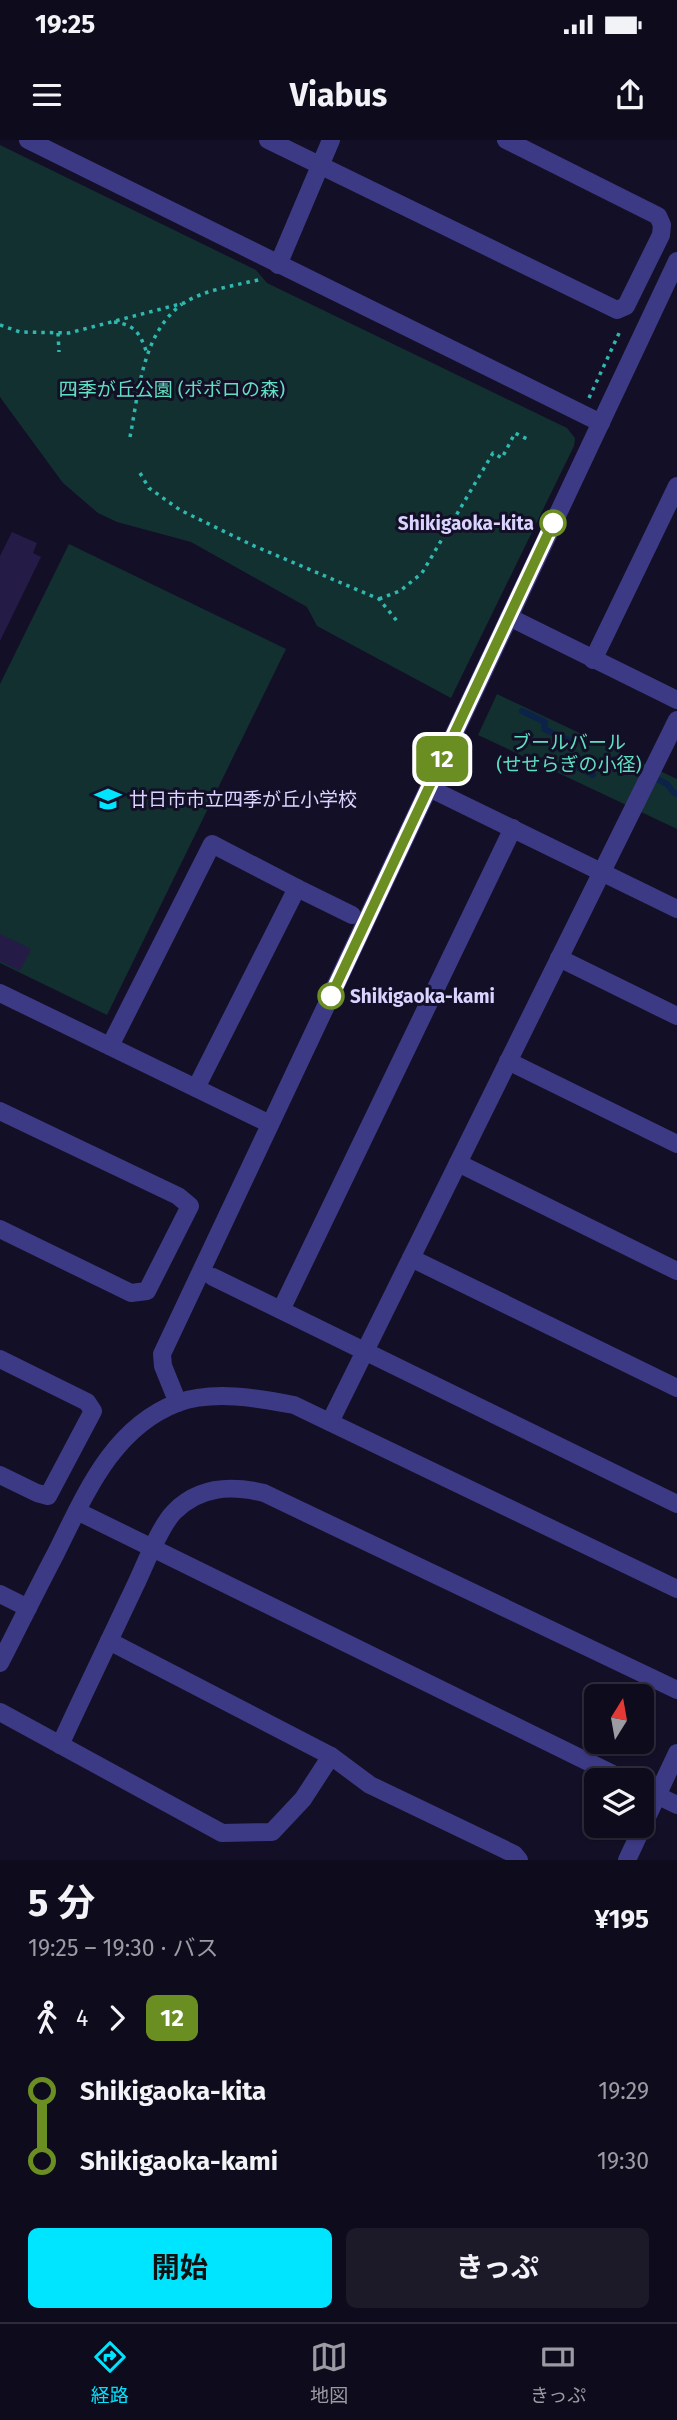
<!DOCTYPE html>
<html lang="ja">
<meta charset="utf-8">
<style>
:root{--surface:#0e0b1c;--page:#1c1929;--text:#f1f3f6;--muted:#9b9ba3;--line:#2e2b3b;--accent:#00e5ff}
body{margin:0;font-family:"Fira Sans","Noto Sans JP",sans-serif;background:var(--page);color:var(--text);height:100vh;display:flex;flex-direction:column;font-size:26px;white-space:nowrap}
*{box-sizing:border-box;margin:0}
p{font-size:23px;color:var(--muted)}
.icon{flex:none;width:38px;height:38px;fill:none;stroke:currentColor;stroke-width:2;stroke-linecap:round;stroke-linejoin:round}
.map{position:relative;height:1720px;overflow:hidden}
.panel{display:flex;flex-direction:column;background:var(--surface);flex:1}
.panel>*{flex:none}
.badge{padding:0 14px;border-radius:10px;font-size:24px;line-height:46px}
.needle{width:46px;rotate:11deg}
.fabs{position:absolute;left:584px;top:1544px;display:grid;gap:14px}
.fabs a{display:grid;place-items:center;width:70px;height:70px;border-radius:10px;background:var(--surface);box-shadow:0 2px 5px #0004,0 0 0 2px var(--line);font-size:35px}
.map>.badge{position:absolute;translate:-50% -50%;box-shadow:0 0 0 4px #fff}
.legs{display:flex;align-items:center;gap:10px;height:77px;padding:0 28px;font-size:23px}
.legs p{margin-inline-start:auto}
.summary{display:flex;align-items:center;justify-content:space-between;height:119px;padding:0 28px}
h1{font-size:38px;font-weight:700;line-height:52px}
.action{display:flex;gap:14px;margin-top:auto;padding:14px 28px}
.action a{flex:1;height:80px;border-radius:10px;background:var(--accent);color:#111;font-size:28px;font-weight:700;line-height:80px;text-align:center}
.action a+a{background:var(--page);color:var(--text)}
ul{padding:0 28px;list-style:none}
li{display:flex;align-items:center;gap:24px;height:70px;font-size:26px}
li i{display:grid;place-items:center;width:10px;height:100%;margin:0 9px;background:currentColor}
li i::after{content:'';width:18px;height:18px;margin:-9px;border:5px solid;border-radius:50%;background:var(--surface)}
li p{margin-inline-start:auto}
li:first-child i{background:linear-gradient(#0000 50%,currentColor 0)}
li:last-child i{background:linear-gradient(currentColor 50%,#0000 0)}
.status{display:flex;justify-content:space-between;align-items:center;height:49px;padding:0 35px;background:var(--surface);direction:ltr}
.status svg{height:19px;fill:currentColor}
header{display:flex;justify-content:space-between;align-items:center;height:91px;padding:0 28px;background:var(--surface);font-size:32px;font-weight:700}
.menu{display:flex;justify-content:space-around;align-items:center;height:98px;border-top:2px solid var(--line);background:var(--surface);font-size:19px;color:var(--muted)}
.menu a{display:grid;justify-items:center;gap:4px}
.menu .active{color:var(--accent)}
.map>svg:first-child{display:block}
.green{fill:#12302f}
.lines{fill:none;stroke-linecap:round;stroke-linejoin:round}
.stream{stroke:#0c2248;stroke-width:6}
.building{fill:#241b47}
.path{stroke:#2fb8b0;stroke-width:3.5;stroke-dasharray:3.5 5;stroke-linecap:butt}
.minor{stroke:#3d3a85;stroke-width:18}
.line-1-casing{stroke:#fff;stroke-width:16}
.line-1{stroke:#6b8e23;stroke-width:10}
.stop-1-dot{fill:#fff;stroke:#6b8e23;stroke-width:3.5}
.labels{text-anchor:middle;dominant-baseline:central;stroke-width:6;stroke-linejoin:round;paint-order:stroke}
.park-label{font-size:19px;fill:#5fe0c0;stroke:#130f26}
.stop-label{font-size:19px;font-weight:bold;fill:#d9d4ff;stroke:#130f26;text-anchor:end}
.poi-label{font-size:19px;fill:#d9d4ff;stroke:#130f26;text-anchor:start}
</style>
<div class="status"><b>19:25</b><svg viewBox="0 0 49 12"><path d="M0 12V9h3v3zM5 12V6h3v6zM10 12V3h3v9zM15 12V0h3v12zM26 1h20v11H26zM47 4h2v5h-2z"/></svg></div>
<header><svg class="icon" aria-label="menu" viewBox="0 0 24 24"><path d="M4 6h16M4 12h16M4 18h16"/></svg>Viabus<svg class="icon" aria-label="share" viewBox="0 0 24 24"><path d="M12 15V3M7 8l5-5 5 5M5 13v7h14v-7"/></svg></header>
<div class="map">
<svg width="677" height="1720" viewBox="0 0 677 1720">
<rect width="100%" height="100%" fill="#130f26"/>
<g class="green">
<polygon points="0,5 256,130 267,143 567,288 575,298 574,306 451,558 317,486 307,467 191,402 117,382 98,373 63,343 5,264 0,257"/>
<polygon points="69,404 286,509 107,875 0,823 0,544"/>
<polygon points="497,554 677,639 677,689 478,595"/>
</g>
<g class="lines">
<g class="stream">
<polyline points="522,571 545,582 544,589 568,600"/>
<polyline points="615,619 667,644 673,652 677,654"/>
<polyline points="569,623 593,635"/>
</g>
</g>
<g class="building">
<polygon points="12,392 37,403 33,413 41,417 0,501 0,416"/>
<polygon points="0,794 31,809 20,831 0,821"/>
</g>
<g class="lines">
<g class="path">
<path d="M114,182C136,185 140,194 147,213"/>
<path d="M0,185L20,192L69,193L184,163C203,150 238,145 262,139"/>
<polyline points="58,193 59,212"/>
<polyline points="589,258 621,189"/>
<path d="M130,297C139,251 142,194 182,164"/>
<polyline points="140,333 149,348 180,370 252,405 379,459 397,481"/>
<polyline points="379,459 400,451 422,433 493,313 502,318 515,293 527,299"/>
</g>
<g class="minor">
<polyline points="28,0 601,283"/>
<polyline points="268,0 617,170 626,166 661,95 662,85 658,76 506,0"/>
<polyline points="278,125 331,0"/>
<polyline points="509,477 677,560"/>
<polyline points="593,520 677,346"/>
<polyline points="429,648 677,769"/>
<polyline points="297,748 352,775"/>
<polyline points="559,818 677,876"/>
<polyline points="0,853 270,984"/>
<polyline points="110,906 212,704 297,748 196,948"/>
<polyline points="508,921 677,1004"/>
<polyline points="0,971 178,1056 190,1066 147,1151 131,1153 0,1089"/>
<polyline points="458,1023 677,1131"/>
<polyline points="411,1118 677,1248"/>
<polyline points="213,1137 677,1364"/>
<polyline points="281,1170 513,688"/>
<polyline points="0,1219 87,1262 93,1271 48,1356 37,1353 0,1335"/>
<polyline points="178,1263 163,1226 162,1214 677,121"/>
<polyline points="330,1282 677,580"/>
<polyline points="77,1371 625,1640"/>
<polyline points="0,1454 28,1468"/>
<polyline points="109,1501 331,1616 370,1645 514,1714 519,1720"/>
<path d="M0,1523C19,1486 37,1449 56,1413C85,1355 112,1288 177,1263C213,1250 258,1258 294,1265L677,1449"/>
<polyline points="0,1572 222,1693 272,1692 303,1659 331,1616"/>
<path d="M60,1605C85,1551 111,1497 136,1444C145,1425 160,1386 174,1372C199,1346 231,1345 264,1353L677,1550"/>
<polyline points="642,1648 677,1665"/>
<polyline points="627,1720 677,1613"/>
</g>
</g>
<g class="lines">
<defs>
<polyline id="line-1" points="331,856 553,383"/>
</defs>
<use href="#line-1" class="line-1-casing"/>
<use href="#line-1" class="line-1"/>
</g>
<defs>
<symbol id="school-bare" viewBox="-9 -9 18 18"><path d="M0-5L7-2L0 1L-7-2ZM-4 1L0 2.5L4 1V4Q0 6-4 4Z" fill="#00e5ff" stroke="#130f26" stroke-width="2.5" paint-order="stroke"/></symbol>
</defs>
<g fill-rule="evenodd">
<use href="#school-bare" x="89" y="640" width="38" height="38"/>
</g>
<g class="stop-1-dot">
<circle cx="553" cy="383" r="12"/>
<circle cx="331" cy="856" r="12"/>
</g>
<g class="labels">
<g class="park-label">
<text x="172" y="249">四季が丘公園 (ポポロの森)</text>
<text x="569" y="602">ブールバール<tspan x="569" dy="22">(せせらぎの小径)</tspan></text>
</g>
<g class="stop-label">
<text x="534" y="383">Shikigaoka-kita</text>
<text x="350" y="856" text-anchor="start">Shikigaoka-kami</text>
</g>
<g class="poi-label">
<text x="129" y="659">廿日市市立四季が丘小学校</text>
</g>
</g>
</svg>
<div class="fabs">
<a><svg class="needle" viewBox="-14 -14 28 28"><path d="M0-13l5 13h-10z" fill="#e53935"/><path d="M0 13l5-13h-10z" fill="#9b9ba3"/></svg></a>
<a><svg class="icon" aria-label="layers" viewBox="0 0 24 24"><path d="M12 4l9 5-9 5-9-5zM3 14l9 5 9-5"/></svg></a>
</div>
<b class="badge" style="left:442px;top:619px;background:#6b8e23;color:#fff">12</b>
</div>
<section class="panel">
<div class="summary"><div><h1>5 分</h1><p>19:25 – 19:30 · バス</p></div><b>¥195</b></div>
<div class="legs"><svg class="icon" aria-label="walk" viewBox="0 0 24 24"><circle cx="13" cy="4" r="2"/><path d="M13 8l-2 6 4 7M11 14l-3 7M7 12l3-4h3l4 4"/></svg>4<svg class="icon" aria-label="forward" viewBox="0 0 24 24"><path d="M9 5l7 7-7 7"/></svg><b class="badge" style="background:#6b8e23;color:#fff">12</b></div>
<ul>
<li><i style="color:#6b8e23"></i><b>Shikigaoka-kita</b><p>19:29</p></li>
<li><i style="color:#6b8e23"></i><b>Shikigaoka-kami</b><p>19:30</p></li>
</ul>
<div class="action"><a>開始</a><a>きっぷ</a></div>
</section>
<nav class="menu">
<a class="active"><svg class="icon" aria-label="directions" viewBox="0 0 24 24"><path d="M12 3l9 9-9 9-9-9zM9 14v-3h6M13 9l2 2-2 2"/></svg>経路</a>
<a><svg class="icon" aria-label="map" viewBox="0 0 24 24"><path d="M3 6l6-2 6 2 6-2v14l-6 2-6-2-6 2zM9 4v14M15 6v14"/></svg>地図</a>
<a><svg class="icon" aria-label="tickets" viewBox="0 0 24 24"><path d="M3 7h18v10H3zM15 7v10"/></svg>きっぷ</a>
</nav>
